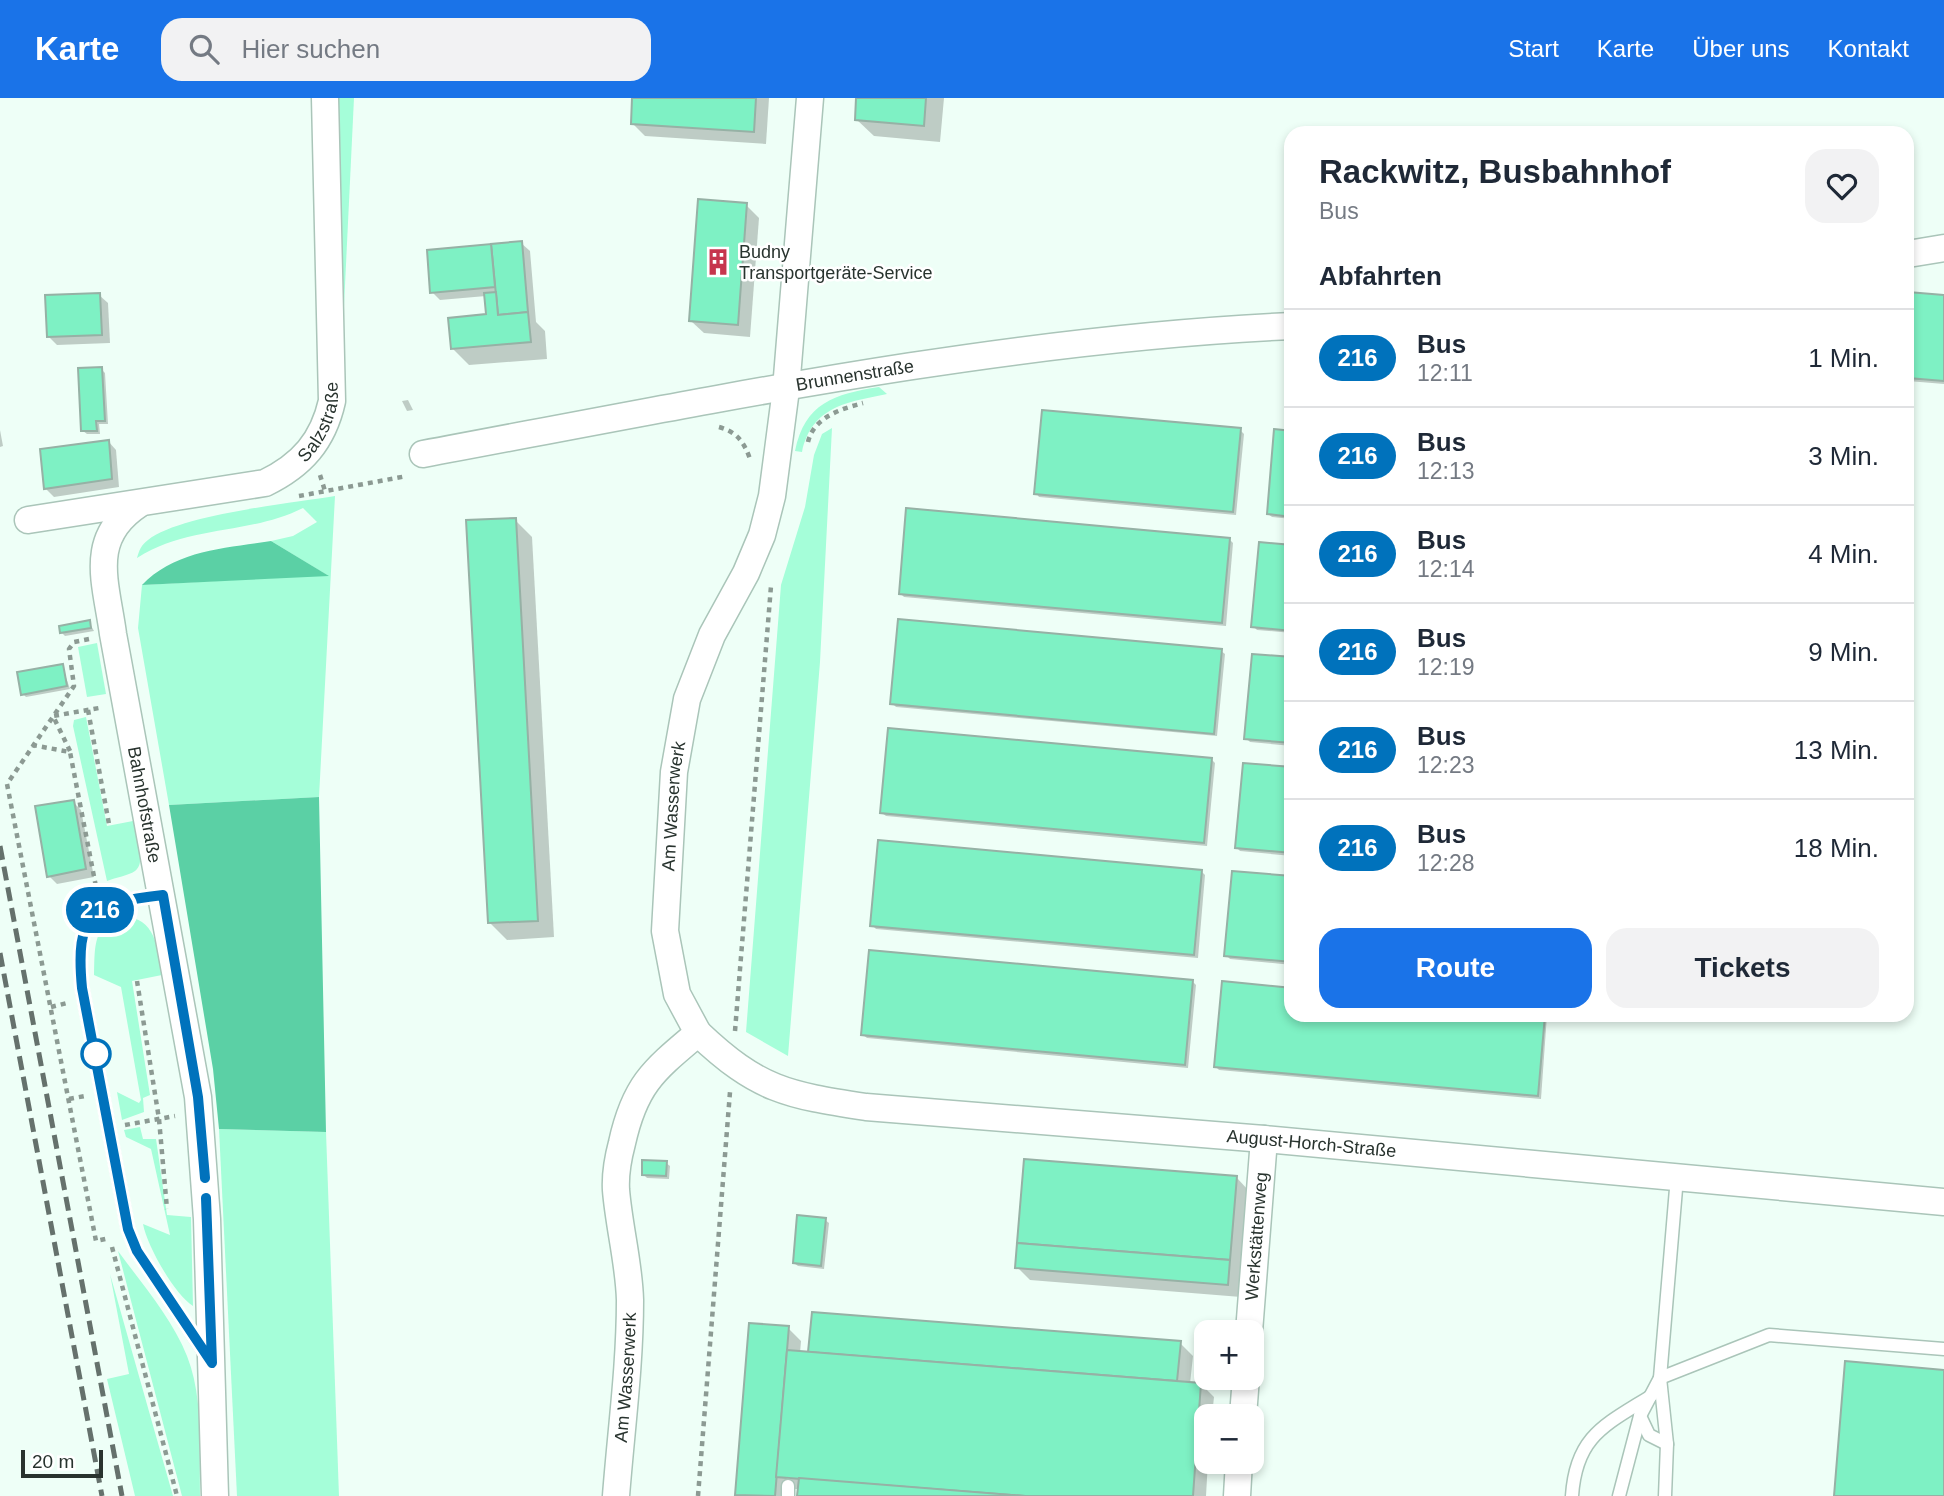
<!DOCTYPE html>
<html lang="de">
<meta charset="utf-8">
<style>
:root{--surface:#fff;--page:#f2f2f3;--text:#1f2937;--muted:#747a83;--line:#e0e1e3;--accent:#1a73e8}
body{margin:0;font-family:Arial,sans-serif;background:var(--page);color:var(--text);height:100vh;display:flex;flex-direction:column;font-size:26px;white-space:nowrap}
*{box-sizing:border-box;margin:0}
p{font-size:23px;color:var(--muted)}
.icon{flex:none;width:38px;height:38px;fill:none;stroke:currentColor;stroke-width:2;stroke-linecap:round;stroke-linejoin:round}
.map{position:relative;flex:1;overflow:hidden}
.side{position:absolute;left:1284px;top:28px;width:630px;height:896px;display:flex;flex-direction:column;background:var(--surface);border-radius:21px;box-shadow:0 4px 10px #0003}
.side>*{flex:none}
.badge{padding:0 14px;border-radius:23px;font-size:24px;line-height:46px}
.buttons{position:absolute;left:1194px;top:1222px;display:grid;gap:14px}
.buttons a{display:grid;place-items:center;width:70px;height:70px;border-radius:14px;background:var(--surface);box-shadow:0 4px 10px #0003;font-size:35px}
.scale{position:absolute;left:21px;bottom:18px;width:82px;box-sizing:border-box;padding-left:7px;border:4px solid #28332e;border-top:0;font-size:19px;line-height:24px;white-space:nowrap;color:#28332e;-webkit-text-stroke:5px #fff;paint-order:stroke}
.map>.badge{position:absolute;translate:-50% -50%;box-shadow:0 0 0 4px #fff}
h2{padding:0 35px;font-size:26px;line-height:63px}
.round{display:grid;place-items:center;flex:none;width:74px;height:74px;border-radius:21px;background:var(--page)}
.overview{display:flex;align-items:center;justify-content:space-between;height:119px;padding:0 35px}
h1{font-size:33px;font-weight:700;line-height:52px}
.primary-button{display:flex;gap:14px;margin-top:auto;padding:14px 35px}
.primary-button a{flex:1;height:80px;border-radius:21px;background:var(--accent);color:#fff;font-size:28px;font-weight:700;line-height:80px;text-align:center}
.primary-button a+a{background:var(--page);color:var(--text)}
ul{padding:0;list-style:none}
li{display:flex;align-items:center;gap:21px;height:98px;padding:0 35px;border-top:2px solid var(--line)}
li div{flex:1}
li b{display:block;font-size:26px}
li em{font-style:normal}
li .badge{min-width:77px;font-weight:700;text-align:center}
header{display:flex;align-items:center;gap:42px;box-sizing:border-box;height:98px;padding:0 35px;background:var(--accent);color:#fff}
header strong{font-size:33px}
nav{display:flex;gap:38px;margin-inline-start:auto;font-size:24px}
.search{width:490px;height:63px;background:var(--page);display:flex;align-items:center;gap:18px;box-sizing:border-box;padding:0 24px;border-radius:21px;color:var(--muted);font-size:26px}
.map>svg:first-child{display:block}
.green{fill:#a5fed9}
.forest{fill:#5bd0a5}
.shadow{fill:#0003}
.building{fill:#7ef1c4;stroke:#96b1a5;stroke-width:2}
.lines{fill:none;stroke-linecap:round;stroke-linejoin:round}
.lane-casing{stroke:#aac5b9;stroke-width:15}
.street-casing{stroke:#aac5b9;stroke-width:29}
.path{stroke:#8c9a93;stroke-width:4.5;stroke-dasharray:5 5;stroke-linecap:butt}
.lane{stroke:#fff;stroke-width:12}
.street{stroke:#fff;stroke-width:26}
.rail{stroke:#65716c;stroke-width:5;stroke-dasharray:14 7;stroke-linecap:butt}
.line-casing{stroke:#fff;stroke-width:16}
.line{stroke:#0072bc;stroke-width:10}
.stop-dot{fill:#fff;stroke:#0072bc;stroke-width:3.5}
.labels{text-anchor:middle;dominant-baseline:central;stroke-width:5;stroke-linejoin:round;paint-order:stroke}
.poi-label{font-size:18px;fill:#28332e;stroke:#fff;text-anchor:start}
.street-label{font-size:18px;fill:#28332e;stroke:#fff}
</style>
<header>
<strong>Karte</strong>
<div class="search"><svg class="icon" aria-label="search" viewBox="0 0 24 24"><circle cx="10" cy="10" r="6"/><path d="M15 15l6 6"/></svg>Hier suchen</div>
<nav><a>Start</a><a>Karte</a><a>Über uns</a><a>Kontakt</a></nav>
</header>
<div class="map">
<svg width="1944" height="1398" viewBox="0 0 1944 1398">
<rect width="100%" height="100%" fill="#eefff7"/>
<g class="green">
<polygon points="336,0 354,0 344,208"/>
<path d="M879,289L887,296C848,304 812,308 802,354L795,353C805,305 834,296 879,289Z"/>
<polygon points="832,330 820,564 788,958 746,934 781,487 805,409 814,357 822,336"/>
<path d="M335,398L319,699L169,707L138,530L142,487L327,477L271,443L293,438L317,424L303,410C249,437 189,427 137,460C139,453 141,447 148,442C179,417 291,405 335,398Z"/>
<polygon points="97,545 106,596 87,599 78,549"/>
<path d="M86,619L107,728L133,723C136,735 147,764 135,773C128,778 116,779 107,783L73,628L74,622Z"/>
<path d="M118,819C155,816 158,849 162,877L132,883L150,997L143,1000L144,1014L122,1022L117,994L139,1005L141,1002L121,889L94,877C95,853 92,829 118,819Z"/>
<path d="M140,1029L143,1041H156L167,1117L191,1119L193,1208C175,1197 147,1148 143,1126L170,1137L151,1051L126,1039L124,1032Z"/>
<polygon points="219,1031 326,1034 339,1398 237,1398"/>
<path d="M118,1153C142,1186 172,1220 187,1258C204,1301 199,1352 200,1398H182Z"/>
<polygon points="110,1176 173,1398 135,1398 107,1281 129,1276"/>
</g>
<g class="forest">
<path d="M271,443L329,478L142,487C175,452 226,450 271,443Z"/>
<polygon points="319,699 326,1034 219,1031 213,971 169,707"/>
</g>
<g class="shadow">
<polygon points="634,0 769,0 766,46 645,38 632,25"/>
<polygon points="858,0 944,0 940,44 874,38 856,21"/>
<polygon points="746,107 759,120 750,239 704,235 691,223"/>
<polygon points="521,145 530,153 536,224 545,233 547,261 469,267 452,250 488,218 486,198 440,202 432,194 428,153"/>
<polygon points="1908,196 1944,199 1944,286 1908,283"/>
<polygon points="99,197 108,205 110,245 57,247 48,238"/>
<polygon points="101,271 105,275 108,326 99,326 100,336 87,336 83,333"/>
<polygon points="408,302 413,312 407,313 402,303"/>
<polygon points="0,332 3,348 0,349"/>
<polygon points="1240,332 1244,336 1236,417 1039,399 1036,395"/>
<polygon points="1292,334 1292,421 1272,419 1268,416"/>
<polygon points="108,343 116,352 119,389 54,399 46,391"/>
<polygon points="515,422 532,439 554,839 507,842 490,825"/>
<polygon points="1230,442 1233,445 1226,528 904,499 900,495"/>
<polygon points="1292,449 1292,535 1257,532 1253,528"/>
<polygon points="89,524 94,533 65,538 62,535"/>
<polygon points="1221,553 1225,556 1217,638 896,609 892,605"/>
<polygon points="1292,561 1292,648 1250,644 1246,640"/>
<polygon points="62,568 70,591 26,599 23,596"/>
<polygon points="1211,661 1215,665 1207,748 886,718 882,715"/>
<polygon points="1292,671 1292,758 1240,753 1237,750"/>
<polygon points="73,704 81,712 94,779 57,786 49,778"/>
<polygon points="1202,774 1205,777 1198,860 876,831 872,827"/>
<polygon points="1292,780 1292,867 1230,861 1226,857"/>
<polygon points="1192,883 1196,887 1188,970 867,940 863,937"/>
<polygon points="1292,917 1547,917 1541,1001 1219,972 1215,968"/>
<polygon points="666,1065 670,1068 669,1081 647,1080 644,1077"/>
<polygon points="1237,1080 1249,1093 1241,1199 1030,1182 1017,1169"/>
<polygon points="825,1122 829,1125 824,1171 798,1168 794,1165"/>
<polygon points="788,1230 801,1243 800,1255 1180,1245 1193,1258 1190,1286 1201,1286 1214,1299 1212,1318 1206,1318 1206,1363 1208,1363 1206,1398 799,1398 800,1391 789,1391 788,1398 739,1398"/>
</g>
<g class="building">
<polygon points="632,0 756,0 754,34 631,26"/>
<polygon points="856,0 926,0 924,28 855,22"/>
<polygon points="698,101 747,105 738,227 689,223"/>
<polygon points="522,143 528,214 498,217 491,146"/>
<polygon points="491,146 495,189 430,195 427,152"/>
<polygon points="496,194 498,217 528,214 531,244 451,251 448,220 486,216 484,195"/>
<polygon points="1908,194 1944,197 1944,283 1908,280"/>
<polygon points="100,195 102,237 47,239 45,197"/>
<polygon points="102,269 105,323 96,323 97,333 81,333 78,270"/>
<polygon points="1042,312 1241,330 1233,414 1034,396"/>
<polygon points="1274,331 1292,333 1292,419 1267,416"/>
<polygon points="109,342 112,381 44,391 40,351"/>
<polygon points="906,410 1230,440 1222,525 899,496"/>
<polygon points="516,420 538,823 488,825 466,422"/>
<polygon points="1259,444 1292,447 1292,533 1251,529"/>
<polygon points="898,521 1222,551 1214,636 890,606"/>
<polygon points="90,522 91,530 60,535 59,528"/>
<polygon points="1252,556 1292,559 1292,645 1244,641"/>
<polygon points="63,566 67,588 21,597 17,574"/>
<polygon points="888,630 1212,660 1204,745 880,715"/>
<polygon points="1243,665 1292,669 1292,755 1235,750"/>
<polygon points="74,702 86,771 47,779 35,708"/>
<polygon points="878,742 1202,772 1194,857 870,828"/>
<polygon points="1232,773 1292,778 1292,864 1224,858"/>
<polygon points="869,852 1193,882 1185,967 861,937"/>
<polygon points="1222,883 1292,890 1292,917 1545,917 1538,998 1214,969"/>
<polygon points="1024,1061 1237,1078 1230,1162 1017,1145"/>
<polygon points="642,1062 667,1063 666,1078 642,1077"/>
<polygon points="797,1117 826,1120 821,1168 793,1165"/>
<polygon points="1017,1145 1230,1162 1228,1187 1015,1170"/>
<polygon points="812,1214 1181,1243 1177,1283 808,1254"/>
<polygon points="749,1225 789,1228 775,1398 735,1397"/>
<polygon points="787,1252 1201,1285 1193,1398 1025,1398 776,1379"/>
<polygon points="1845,1263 1944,1272 1944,1398 1834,1398"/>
<polygon points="799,1380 1025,1398 797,1398"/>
</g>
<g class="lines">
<defs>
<g id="lane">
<path d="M162,797C91,805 75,815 82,890L128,1131L137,1153L205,1255"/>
<polyline points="1640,1318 1649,1337 1667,1346"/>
<polyline points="788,1398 788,1388"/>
<path d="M1572,1398C1576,1338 1605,1327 1651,1298"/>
<polyline points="1619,1398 1640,1318 1660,1280 1769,1237 1944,1251"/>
<polyline points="1665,1398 1667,1346 1660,1280 1677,1079"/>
</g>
<g id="street">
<polyline points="1908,156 1944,150"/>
<path id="s1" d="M423,356C707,303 1003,241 1292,228"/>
<path id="s2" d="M139,406C87,440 106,484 113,536L198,999L207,1121L215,1398"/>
<path id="s3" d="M28,422L265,385C302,367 323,343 332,303L325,0"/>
<path id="s4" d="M698,935C758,992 787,997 866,1009L1264,1041L1944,1104"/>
<path id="s5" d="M1249,1234L1264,1041"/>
<polyline points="1243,1318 1246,1279"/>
<path id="s6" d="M616,1398C621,1333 630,1268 630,1202C629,1165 619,1129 616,1092C615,1075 618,1060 622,1045C635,986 654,972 698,935L677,896L665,833L674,674L687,601L712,537L746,475L762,437L772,398L786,291L810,0"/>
<polyline points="1237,1398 1239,1363"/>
</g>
</defs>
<use href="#lane" class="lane-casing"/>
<use href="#street" class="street-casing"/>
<g class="path">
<path d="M719,329C737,334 744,344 750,361"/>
<path d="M808,344C814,319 841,311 863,305"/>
<polyline points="320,377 325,393"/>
<polyline points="299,398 407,378"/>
<polyline points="89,541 74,544 69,551 74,588 7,686 96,1143 110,1140"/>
<polyline points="88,612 109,726"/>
<polyline points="32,647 70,654 97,794"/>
<polyline points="70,653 53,618 99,610"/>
<polyline points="137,883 159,1021 167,1111"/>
<polyline points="51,909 67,905"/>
<polyline points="735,933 771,488"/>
<polyline points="69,1001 85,998"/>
<polyline points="125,1027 175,1018"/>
<polyline points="112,1149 177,1398"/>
<polyline points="698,1398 730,994"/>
</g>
<use href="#lane" class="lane"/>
<use href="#street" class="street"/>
<g class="rail">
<polyline points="0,748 122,1398"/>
<polyline points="0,855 102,1398"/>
</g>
</g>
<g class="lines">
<defs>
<path id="line" d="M205,1080L198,999L163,797C91,805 75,815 82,890L128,1131L137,1153L212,1265L206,1100"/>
</defs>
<use href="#line" class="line-casing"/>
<use href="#line" class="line"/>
</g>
<defs>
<symbol id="building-bare" viewBox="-9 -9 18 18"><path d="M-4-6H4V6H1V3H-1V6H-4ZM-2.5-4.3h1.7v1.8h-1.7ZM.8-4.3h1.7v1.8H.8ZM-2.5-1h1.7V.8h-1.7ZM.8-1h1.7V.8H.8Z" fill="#c6354d" stroke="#fff" stroke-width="2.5" paint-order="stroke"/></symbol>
</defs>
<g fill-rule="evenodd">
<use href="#building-bare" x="699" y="145" width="38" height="38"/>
</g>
<circle class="stop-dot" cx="96" cy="956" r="14"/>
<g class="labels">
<g class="poi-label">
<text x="739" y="154">Budny<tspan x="739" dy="21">Transportgeräte-Service</tspan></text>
</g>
<g class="street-label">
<text stroke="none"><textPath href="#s1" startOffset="439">Brunnenstraße</textPath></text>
<text stroke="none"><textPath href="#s3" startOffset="326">Salzstraße</textPath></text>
<text stroke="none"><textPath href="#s2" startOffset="317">Bahnhofstraße</textPath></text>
<text stroke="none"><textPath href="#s6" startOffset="726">Am Wasserwerk</textPath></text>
<text stroke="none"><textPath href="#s4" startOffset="635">August-Horch-Straße</textPath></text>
<text stroke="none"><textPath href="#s5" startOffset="96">Werkstättenweg</textPath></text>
<text stroke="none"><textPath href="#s6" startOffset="119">Am Wasserwerk</textPath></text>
</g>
</g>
</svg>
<div class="buttons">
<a>+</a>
<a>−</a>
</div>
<div class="scale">20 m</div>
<b class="badge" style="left:100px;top:812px;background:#0072bc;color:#fff">216</b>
<section class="side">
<div class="overview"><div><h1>Rackwitz, Busbahnhof</h1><p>Bus</p></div><a class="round"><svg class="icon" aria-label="heart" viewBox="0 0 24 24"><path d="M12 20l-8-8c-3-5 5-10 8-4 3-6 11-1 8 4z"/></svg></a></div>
<h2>Abfahrten</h2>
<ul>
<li><span class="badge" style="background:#0072bc;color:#fff">216</span><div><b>Bus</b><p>12:11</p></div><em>1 Min.</em></li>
<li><span class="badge" style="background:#0072bc;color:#fff">216</span><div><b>Bus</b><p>12:13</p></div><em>3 Min.</em></li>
<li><span class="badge" style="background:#0072bc;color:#fff">216</span><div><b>Bus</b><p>12:14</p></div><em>4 Min.</em></li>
<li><span class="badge" style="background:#0072bc;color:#fff">216</span><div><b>Bus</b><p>12:19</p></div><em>9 Min.</em></li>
<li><span class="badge" style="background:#0072bc;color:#fff">216</span><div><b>Bus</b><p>12:23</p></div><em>13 Min.</em></li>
<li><span class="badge" style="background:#0072bc;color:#fff">216</span><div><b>Bus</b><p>12:28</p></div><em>18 Min.</em></li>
</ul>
<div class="primary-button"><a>Route</a><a>Tickets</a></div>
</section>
</div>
